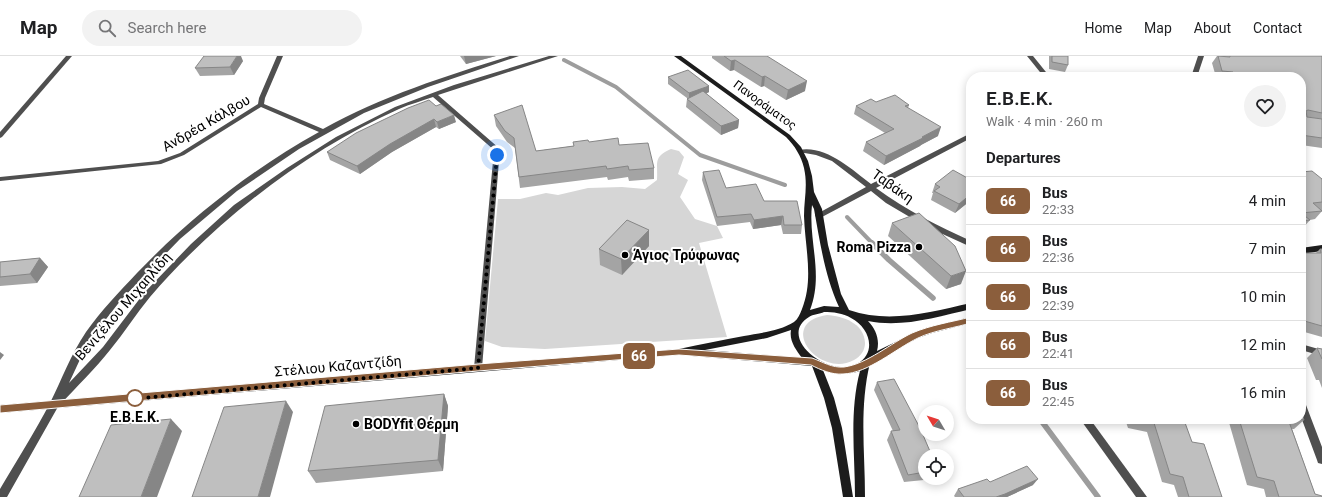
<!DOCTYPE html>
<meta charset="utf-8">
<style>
:root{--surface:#fff;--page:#f2f2f2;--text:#202124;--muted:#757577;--line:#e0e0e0}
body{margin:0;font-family:Roboto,sans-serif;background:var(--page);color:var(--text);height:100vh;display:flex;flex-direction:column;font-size:15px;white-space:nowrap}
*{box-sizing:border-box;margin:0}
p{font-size:13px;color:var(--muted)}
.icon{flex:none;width:22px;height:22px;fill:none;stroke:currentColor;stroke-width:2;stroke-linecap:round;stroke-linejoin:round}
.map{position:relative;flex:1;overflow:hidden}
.sheet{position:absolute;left:966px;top:16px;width:340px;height:352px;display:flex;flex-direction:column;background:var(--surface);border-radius:16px;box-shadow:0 2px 10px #0003}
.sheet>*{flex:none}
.badge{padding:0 8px;border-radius:6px;font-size:14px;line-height:26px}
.needle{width:26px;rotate:309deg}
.buttons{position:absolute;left:918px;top:349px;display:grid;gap:8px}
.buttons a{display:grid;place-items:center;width:36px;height:36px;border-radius:50%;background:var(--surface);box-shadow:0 2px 10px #0003;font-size:20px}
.you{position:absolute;width:20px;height:20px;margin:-10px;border:3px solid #fff;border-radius:50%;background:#1a73e8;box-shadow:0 0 0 6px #1a73e833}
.map>.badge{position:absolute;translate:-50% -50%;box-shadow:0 0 0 2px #fff}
h2{padding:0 20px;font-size:15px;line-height:36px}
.round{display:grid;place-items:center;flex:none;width:42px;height:42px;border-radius:21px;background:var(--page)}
.head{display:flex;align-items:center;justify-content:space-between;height:68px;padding:0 20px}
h1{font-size:19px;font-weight:600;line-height:30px}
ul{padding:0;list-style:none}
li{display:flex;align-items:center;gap:12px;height:48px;padding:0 20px;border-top:1px solid var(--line)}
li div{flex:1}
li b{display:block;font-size:15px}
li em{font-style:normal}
li .badge{min-width:44px;font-weight:700;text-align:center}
header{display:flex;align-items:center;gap:24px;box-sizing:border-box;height:56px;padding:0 20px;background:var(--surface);border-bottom:1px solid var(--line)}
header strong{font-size:19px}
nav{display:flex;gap:22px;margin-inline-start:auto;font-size:14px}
.search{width:280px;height:36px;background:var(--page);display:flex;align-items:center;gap:10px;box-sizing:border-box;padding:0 14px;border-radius:22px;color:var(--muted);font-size:15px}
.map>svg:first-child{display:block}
.green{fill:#d6d6d6}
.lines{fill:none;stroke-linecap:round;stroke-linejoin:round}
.stream-far1{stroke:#9d9d9d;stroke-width:4}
.stream{stroke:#9d9d9d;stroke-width:5.5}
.street{fill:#4f4f4f;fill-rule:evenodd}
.secondary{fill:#1c1c1c;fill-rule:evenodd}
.wall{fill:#a4a4a4}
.shaded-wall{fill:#868686}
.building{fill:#bfbfbf;stroke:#868686}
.line{fill:#8b5e3c;stroke:#fff}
.walk{stroke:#000;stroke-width:4;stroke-dasharray:0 7.2}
.poi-dot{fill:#000;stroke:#fff;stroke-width:1.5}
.stop-dot{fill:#fff;stroke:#8b5e3c;stroke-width:2}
.labels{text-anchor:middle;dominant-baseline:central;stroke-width:4;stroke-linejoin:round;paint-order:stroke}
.far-street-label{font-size:12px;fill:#000;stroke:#fff}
.street-label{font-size:14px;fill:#000;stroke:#fff}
.poi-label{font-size:14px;font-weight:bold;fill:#000;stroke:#fff;text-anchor:start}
.stop-label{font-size:14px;font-weight:bold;fill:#000;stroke:#fff}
</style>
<header>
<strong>Map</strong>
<div class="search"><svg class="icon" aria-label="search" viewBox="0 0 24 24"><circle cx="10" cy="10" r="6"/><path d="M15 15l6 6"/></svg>Search here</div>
<nav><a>Home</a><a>Map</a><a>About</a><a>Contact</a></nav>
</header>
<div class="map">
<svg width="1322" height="441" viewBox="0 0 1322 441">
<rect width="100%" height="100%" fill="#fff"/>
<g class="green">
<path d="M671,93L679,95L684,101L678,118L688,124L680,141L695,163L717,170L723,182L699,187L727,281L545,293L502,291L485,285L498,143H520L546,137L558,139L588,132L622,131L645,133L657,124C658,106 653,101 671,93Z"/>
<path d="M827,259C843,260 864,267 865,287C865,294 861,300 854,304C819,323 775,267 827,259Z"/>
</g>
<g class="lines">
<g class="stream-far1">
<polyline points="564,4 616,31 700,99 785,129"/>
<polyline points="847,161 873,188"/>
</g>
<g class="stream">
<polyline points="872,187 889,204 933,242"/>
<polyline points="1040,363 1098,441"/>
</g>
<g class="street">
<polygon points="66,0 72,0 2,81 0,82 0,76"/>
<path d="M277,0H283L265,42L264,48L323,73C382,40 446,20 510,0H519L428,31L364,57L299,93L237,135L180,183L121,244L92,281L83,297L69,327L103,291L144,237L191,188L234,149L287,112L336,81L395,51L454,29L549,0H558L438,39L500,93L482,312L481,315L478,316L475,315L474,312L494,94L433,41C422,45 410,48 399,53C307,94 215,165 150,241C136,258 124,277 110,294C95,313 77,330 61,348L59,349L7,441H0V433C17,404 35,376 50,347C62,323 71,298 86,276C101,255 119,236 137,217C191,161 251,114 319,76L261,51L184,99L161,108L0,125V121L158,105L180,97L258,48L259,42Z"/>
<polygon points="1027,0 1033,0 1050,21 1044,21"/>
<polygon points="1198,0 1204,0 1197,21 1191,21"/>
<path d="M971,77V82L876,132C906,154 938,170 971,185V191L925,170L886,147L871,135L822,161H816L815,159L866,131L832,105L816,99L799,96V94C826,89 851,113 871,128Z"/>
<polygon points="1301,288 1322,294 1322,300 1301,294"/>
<polygon points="1301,345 1304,346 1306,349 1322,391 1322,408 1318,407 1317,404 1301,361"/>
<polygon points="1080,363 1090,363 1147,441 1136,441"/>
</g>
<g class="secondary">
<path d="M674,0H681L790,79L801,91L808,105L812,120L814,136L822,153L828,189L841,238L849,254C890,268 930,256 971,247V253C937,261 902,272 868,265C876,273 880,284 877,295L912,278L927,272L971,261V267L932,277L918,282L870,307C859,352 865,396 865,441H855C855,399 849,356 860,315C847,319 836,318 823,314L834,342L842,372L853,441H843L832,372L824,342L812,310L692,300L688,298L0,357V349L679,293C701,288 723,284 744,280C760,277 780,275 794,266C798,263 800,258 802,253C814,223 805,192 804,160C804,143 808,130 804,112C801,100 795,90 786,81ZM812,149L814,153C820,186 825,221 839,251L824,250L810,254C824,218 808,185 812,149ZM824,256C833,256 843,257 851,262C869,271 878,296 857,308C829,323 776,281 809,261C813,258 820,258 824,256ZM791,274C789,285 796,294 802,302L705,294L767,282Z"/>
<polygon points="1322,189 1322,195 1301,198 1301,192"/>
</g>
</g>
<g class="wall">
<polygon points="460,0 496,0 466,8"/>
<polygon points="712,0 767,0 805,35 786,44 764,30 761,31 734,14 730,15 712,2"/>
<polygon points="1049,0 1068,0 1068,9 1065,16 1049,13"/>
<polygon points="1217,0 1322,0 1322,92 1301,89 1301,21 1216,21 1212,7"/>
<polygon points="243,5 234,19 200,20 195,12"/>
<polygon points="668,21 709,30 709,36 706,38 739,64 738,72 721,79 686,51 687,43 687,42 668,28"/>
<polygon points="876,46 909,49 908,52 938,80 921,89 920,90 884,109 863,95 866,86 885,77 854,58 856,50"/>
<polygon points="408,52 456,66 439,73 436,71 392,96 360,118 330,104 327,96"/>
<polygon points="494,59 536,95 573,90 589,86 619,89 654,112 654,123 629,125 628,121 608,124 607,121 520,132 515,92 507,86 496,70"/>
<polygon points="703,116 726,132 764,145 802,169 801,178 783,178 781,169 753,173 750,166 717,170 702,124"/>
<polygon points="1301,116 1322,123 1322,155 1315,163 1310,164 1302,173 1301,173"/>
<polygon points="971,124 971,144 955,157 931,144 933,137 932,137 935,128"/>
<polygon points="892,167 961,228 946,233 888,180"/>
<polygon points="649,174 649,190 622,219 600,209 599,193"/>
<polygon points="1320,193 1322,193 1322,281 1301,275 1301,197 1316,197"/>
<polygon points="40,202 48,211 37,227 0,230 0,206"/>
<polygon points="1317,292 1322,293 1322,332 1319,324 1316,324 1307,302"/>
<polygon points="877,326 925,400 925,422 934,422 934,423 904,426 887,384 891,375 893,375 874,334"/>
<polygon points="444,338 448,350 443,415 316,427 308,415"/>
<polygon points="1125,363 1176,363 1192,386 1222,441 1178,441 1174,429 1162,426 1147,376 1128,372"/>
<polygon points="1228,363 1301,363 1304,364 1294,373 1292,373 1315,438 1322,441 1266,441 1264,433 1247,429"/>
<polygon points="990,426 1033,429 1007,441 955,441 954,440 958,433"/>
</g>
<g class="shaded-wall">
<polygon points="237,0 241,0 243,5 234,19 230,11"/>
<polygon points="464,0 496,0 466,8"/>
<polygon points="735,4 734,14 730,15 731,5"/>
<polygon points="765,20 764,30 761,31 762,21"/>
<polygon points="807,25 805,35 786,44 788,34"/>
<polygon points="709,30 709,36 689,44 689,37"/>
<polygon points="454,59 456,66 439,73 437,66"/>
<polygon points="434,63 436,71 392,96 360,118 357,110 390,88"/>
<polygon points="739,64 738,72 721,79 721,70"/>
<polygon points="941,71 938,80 921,89 920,90 884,109 886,100"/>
<polygon points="971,138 971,144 955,157 959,148"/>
<polygon points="783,160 781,169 753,173 754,164"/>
<polygon points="649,174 649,190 622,219 621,203"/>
<polygon points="40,202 48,211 37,227 30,218"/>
<polygon points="966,215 961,228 946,233 951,220"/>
<polygon points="0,296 4,299 0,304"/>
<polygon points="444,338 448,350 443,415 438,404"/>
<polygon points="286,345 293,356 270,441 258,441"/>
<polygon points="171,363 182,375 157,441 141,441"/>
<polygon points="1038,423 1033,429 1007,441 996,441"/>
</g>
<g class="building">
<polygon points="204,0 237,0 230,11 195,12"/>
<polygon points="724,0 767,0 807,25 788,34 765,20 762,21 735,4 731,5"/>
<polygon points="1052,0 1068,0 1068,9 1052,6"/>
<polygon points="1218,0 1230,1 1230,0 1322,0 1322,57 1308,54 1306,55 1307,61 1322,63 1322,82 1301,79 1301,21 1234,21 1233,16 1222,15"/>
<polygon points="688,14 709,30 689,37 668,21"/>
<polygon points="703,35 739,64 721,70 687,43"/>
<polygon points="895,39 909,49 905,50 941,71 922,81 923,82 886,100 866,86 894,73 856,50 871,43 876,46"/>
<polygon points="429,44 436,50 441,48 454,59 437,66 434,63 390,88 357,110 327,96 356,77 408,52"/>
<polygon points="522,49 536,95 574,90 573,86 588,84 589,86 618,82 619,89 648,87 654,112 629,114 628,110 607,113 606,110 519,121 514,82 505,75 494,59"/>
<polygon points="719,114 726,132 756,128 764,145 797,145 802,169 784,169 783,160 754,164 751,158 717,161 703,116"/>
<polygon points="953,114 971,124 971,128 969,129 971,130 971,138 959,148 934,135 940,131 935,128"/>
<polygon points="1312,115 1322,123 1322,146 1313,147 1322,155 1301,157 1310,164 1301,165 1301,116"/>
<polygon points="919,157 955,190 966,215 951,220 892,167"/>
<polygon points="627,164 649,174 621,203 599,193"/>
<polygon points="1320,193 1322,193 1322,270 1301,264 1301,197 1321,197"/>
<polygon points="40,202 30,218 0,221 0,206"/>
<polygon points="1317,292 1322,293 1322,303"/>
<polygon points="894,323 920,372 932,400 925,400 925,416 908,419 891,375 900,374 877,326"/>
<polygon points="444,338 438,404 308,415 325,350"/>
<polygon points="286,345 258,441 192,441 224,351"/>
<polygon points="1301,356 1304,364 1298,363 1301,363"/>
<polygon points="171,363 141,441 79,441 111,369"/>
<polygon points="1134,363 1176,363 1179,367 1184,364 1192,386 1204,388 1222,441 1189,441 1183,421 1170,418 1154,367 1135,364"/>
<polygon points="1239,363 1288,363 1315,438 1322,440 1322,441 1279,441 1274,425 1257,421"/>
<polygon points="1027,410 1038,423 1005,438 996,441 964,441 958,433 987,423 990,426"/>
</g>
<path class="line" d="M971,261L975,264L974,266C955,272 935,274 918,282C895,293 869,317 843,318C832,319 821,314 811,309L679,299L478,315L0,357V349L478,308L679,293L812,302C823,306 832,312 844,311C867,308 891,287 912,277C931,269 951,266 971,261Z"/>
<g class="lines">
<polyline class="walk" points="135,342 131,343 478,312 497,99"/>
</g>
<g class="poi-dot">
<circle cx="919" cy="191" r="4"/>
<circle cx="625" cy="199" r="4"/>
<circle cx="356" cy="368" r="4"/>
</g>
<circle class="stop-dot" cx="135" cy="342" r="8"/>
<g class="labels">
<g class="far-street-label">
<text transform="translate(765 49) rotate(36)">Πανοράματος</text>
</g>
<g class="street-label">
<text transform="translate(206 67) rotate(-30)">Ανδρέα Κάλβου</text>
<text transform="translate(893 130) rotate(35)">Ταβάκη</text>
<text transform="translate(123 250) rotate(-49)">Βενιζέλου Μιχαηλίδη</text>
<text transform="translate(338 310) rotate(-5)">Στέλιου Καζαντζίδη</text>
</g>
<g class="poi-label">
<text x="911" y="191" text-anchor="end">Roma Pizza</text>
<text x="633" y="199">Άγιος Τρύφωνας</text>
<text x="364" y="368">BODYfit Θέρμη</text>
</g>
<g class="stop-label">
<text x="135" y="361">Ε.Β.Ε.Κ.</text>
</g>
</g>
</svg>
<div class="buttons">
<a><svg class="needle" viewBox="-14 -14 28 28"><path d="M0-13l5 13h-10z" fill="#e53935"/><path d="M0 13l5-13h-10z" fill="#757577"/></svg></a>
<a><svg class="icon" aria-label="locate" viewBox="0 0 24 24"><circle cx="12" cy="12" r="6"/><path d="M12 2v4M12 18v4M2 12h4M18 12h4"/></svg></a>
</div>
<div class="you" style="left:497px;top:99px"></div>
<b class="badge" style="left:639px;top:300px;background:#8b5e3c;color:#fff">66</b>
<section class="sheet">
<div class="head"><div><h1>Ε.Β.Ε.Κ.</h1><p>Walk · 4 min · 260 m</p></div><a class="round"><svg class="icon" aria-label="heart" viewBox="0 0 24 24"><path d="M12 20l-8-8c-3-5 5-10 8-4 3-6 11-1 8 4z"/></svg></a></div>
<h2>Departures</h2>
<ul>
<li><span class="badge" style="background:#8b5e3c;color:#fff">66</span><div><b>Bus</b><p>22:33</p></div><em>4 min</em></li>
<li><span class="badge" style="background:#8b5e3c;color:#fff">66</span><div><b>Bus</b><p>22:36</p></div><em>7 min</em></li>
<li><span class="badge" style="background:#8b5e3c;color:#fff">66</span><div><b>Bus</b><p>22:39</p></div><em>10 min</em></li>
<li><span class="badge" style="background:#8b5e3c;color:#fff">66</span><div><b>Bus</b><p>22:41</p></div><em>12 min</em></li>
<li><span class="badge" style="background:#8b5e3c;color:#fff">66</span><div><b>Bus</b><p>22:45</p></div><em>16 min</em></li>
</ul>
</section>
</div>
